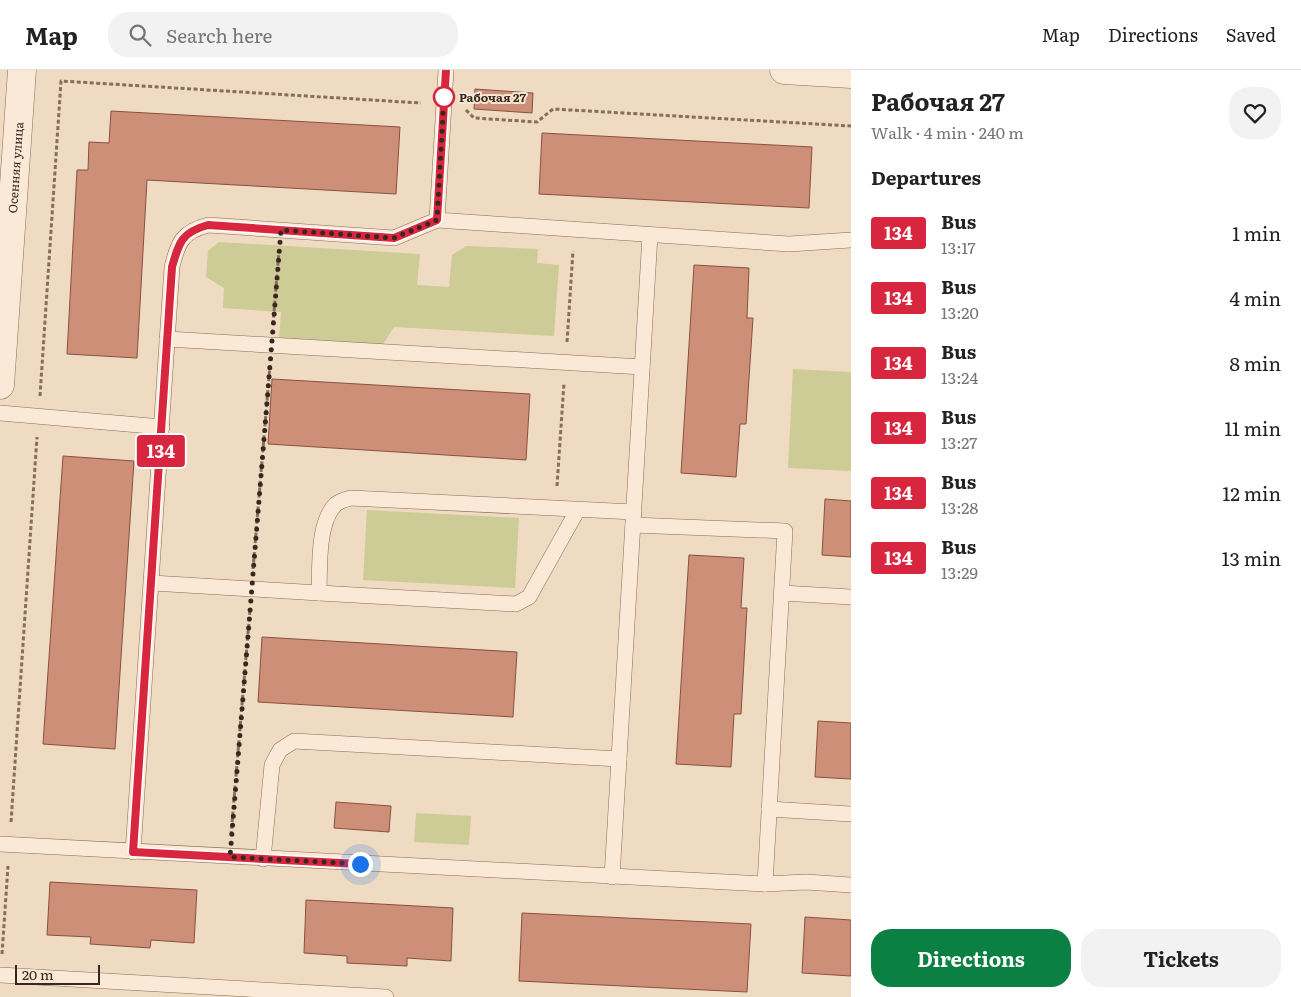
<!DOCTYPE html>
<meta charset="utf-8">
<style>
:root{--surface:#fff;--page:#f2f2f2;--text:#222;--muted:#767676;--line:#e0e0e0;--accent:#0b8043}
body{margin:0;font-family:Literata,serif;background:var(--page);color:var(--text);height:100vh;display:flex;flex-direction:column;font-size:19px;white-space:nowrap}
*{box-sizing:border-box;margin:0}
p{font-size:16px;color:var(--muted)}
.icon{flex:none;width:28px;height:28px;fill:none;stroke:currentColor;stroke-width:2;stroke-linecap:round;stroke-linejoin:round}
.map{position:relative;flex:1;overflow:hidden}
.side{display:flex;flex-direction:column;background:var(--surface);width:450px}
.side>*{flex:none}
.badge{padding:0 10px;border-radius:4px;font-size:18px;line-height:32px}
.scale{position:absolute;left:15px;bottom:12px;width:85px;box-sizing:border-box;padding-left:5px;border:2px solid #38271e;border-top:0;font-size:14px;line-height:18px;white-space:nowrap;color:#38271e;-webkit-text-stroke:4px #f6e6d2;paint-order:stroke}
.you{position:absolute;width:25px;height:25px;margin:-12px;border:4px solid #fff;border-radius:50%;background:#1a73e8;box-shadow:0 0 0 8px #1a73e833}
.map>.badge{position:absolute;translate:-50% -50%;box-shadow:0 0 0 2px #fff}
h2{padding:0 20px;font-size:19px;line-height:45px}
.round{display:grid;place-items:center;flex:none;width:52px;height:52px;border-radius:20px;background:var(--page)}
.overview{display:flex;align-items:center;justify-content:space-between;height:85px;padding:0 20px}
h1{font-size:24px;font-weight:700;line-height:38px}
.button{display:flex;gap:10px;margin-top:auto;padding:10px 20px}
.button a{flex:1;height:58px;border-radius:20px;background:var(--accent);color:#fff;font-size:20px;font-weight:700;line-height:58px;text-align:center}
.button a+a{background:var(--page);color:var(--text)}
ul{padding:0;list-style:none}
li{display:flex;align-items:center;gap:15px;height:65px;padding:0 20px}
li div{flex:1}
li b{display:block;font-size:19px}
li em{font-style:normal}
li .badge{min-width:55px;font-weight:700;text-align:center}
header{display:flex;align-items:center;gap:30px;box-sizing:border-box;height:70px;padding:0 25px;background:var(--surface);border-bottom:1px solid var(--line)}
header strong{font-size:24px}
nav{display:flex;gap:28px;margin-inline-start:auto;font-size:18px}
.search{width:350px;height:45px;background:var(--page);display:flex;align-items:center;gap:12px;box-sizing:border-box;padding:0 18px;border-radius:20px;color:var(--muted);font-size:19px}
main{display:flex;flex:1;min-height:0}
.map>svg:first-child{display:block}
.green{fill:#cdcb96}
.building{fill:#cd8f78;stroke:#88513f}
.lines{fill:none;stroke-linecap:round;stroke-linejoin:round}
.lane-casing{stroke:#896c59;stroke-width:16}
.street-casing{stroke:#896c59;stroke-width:29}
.path{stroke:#896c59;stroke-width:3;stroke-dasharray:4 2.5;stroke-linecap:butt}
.lane{stroke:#f9e9d6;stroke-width:15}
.street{stroke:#f9e9d6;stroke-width:28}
.line-casing{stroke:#fff;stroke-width:11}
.line{stroke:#d7263d;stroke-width:8}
.walk{stroke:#38271e;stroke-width:5;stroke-dasharray:0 9}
.stop-dot{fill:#fff;stroke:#d7263d;stroke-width:2.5}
.labels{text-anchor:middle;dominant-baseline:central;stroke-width:4;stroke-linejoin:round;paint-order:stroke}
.stop-label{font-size:12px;font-weight:bold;fill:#38271e;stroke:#f6e6d2;text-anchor:start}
.street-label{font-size:12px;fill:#38271e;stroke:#f6e6d2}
</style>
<header>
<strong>Map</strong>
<div class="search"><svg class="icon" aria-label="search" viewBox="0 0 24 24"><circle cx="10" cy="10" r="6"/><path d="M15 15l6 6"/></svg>Search here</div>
<nav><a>Map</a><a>Directions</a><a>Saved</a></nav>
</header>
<main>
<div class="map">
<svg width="851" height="927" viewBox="0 0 851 927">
<rect width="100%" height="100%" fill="#efdbc2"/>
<g class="green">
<polygon points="219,172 420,184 417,215 449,217 452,185 466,176 538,179 537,193 559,195 554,266 394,257 382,276 279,269 281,242 223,238 224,218 206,207 208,181"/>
<polygon points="793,299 851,302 851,401 788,398"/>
<polygon points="367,440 519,448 515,518 363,510"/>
<polygon points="416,743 471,746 469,775 414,772"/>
</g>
<g class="building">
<polygon points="475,19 533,23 532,43 474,39"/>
<polygon points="111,41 400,57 396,124 147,110 137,288 67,284 77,100 88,100 89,72 109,73"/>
<polygon points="542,63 812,77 809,138 539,124"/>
<polygon points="694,195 749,198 747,248 753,248 746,354 740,354 736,407 681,403"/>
<polygon points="272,309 530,324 526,390 268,374"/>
<polygon points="63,386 134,391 115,679 43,674"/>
<polygon points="825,429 851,431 851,487 822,485"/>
<polygon points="689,485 744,488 741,538 747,538 741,644 734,644 731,697 676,694"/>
<polygon points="262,567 517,582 513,647 258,632"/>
<polygon points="818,651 851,653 851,709 815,707"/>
<polygon points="336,732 391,736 389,762 334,758"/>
<polygon points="50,812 197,820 194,873 151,870 150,878 90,874 91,867 47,865"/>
<polygon points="306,830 453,838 451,891 407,888 407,896 347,893 347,886 304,883"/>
<polygon points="522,843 751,854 747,922 519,911"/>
<polygon points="805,847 851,850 851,906 802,903"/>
</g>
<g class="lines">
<defs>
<g id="lane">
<polyline points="446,0 437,150 789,174 851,170"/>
<polyline points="167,269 642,297"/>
<polyline points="0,343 162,357"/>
<path d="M577,441L529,527L516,534L319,523C320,498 317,452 336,434C340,431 347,429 351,428L634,442"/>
<polyline points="633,455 785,461 765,814"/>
<polyline points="152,513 319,523"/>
<polyline points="782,523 851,527"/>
<polyline points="769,739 851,744"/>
<polyline points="0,774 765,814 806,812 851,815"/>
<path d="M133,782L172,197C178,172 182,162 208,155L394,168L437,150"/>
<polyline points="263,789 272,695 280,680 294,671 619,689"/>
<polyline points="612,807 650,165"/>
<polyline points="0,905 386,927"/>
</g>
<g id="street">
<polyline points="784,0 851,4"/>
<path id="s1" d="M0,315L22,0"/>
</g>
</defs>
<use href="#lane" class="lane-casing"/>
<use href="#street" class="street-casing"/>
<g class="path">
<polyline points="466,40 474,48 537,52 553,39 851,56"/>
<polyline points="273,254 279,181"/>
<polyline points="567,272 573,181"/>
<polyline points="40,326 61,11 421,33"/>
<polyline points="557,416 564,313"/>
<polyline points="253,499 270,295"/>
<polyline points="11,752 37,367"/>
<polyline points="231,765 250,540"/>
<polyline points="2,884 8,796"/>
</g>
<use href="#lane" class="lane"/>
<use href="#street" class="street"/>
</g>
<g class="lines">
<defs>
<path id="line" d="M360,794L133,782L172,197C179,172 182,162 208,155L394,168L437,150L446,0"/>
</defs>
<use href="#line" class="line-casing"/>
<use href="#line" class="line"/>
<polyline class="walk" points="360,794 230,787 281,160 394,168 437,150 444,27"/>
</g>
<circle class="stop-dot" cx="444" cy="27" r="10"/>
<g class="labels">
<g class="stop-label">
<text x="459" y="27">Рабочая 27</text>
</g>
<g class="street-label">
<text stroke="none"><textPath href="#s1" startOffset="218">Осенняя улица</textPath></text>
</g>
</g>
</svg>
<div class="scale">20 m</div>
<div class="you" style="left:360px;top:794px"></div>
<b class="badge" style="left:161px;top:381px;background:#d7263d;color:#fff">134</b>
</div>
<section class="side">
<div class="overview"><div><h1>Рабочая 27</h1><p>Walk · 4 min · 240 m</p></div><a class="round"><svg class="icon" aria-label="heart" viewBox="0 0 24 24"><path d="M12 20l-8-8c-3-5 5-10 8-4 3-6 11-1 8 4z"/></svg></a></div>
<h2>Departures</h2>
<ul>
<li><span class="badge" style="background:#d7263d;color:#fff">134</span><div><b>Bus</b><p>13:17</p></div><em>1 min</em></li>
<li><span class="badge" style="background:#d7263d;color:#fff">134</span><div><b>Bus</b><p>13:20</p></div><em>4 min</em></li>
<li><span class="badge" style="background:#d7263d;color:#fff">134</span><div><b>Bus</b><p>13:24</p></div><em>8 min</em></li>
<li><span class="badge" style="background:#d7263d;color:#fff">134</span><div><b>Bus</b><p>13:27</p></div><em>11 min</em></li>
<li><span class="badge" style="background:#d7263d;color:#fff">134</span><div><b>Bus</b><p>13:28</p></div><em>12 min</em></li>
<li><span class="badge" style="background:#d7263d;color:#fff">134</span><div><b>Bus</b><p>13:29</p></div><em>13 min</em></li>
</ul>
<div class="button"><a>Directions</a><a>Tickets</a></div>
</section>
</main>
